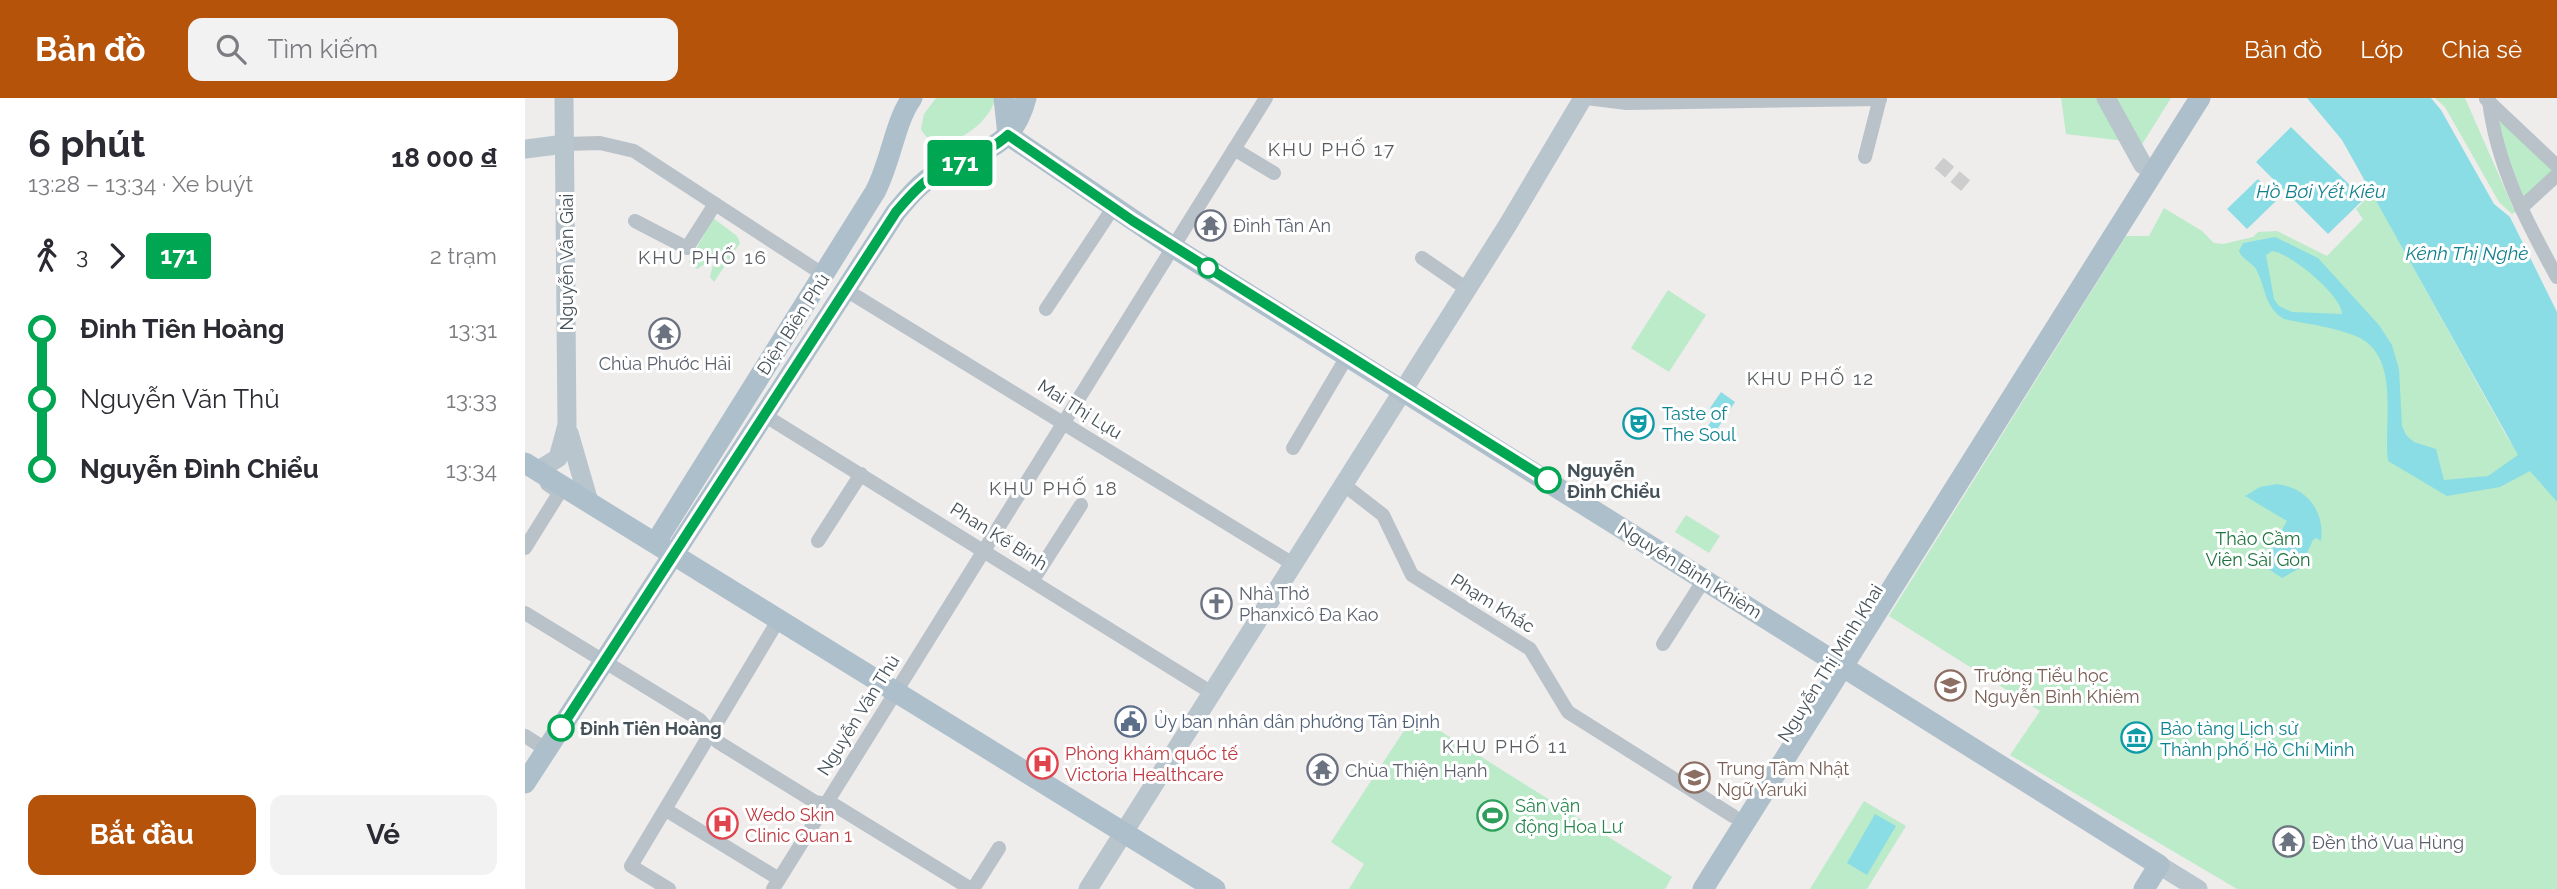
<!DOCTYPE html>
<html lang="vi">
<meta charset="utf-8">
<style>
:root{--surface:#fff;--page:#f2f2f3;--text:#2b2b33;--muted:#7c7c81;--accent:#b45309}
body{margin:0;font-family:Raleway,sans-serif;background:var(--page);color:var(--text);height:100vh;display:flex;flex-direction:column;font-size:26px;white-space:nowrap}
*{box-sizing:border-box;margin:0}
p{font-size:23px;color:var(--muted)}
.icon{flex:none;width:38px;height:38px;fill:none;stroke:currentColor;stroke-width:2;stroke-linecap:round;stroke-linejoin:round}
.map{position:relative;flex:1;overflow:hidden}
.details{display:flex;flex-direction:column;background:var(--surface);width:525px}
.details>*{flex:none}
.badge{padding:0 14px;border-radius:5px;font-size:24px;line-height:46px}
.map>.badge{position:absolute;translate:-50% -50%;box-shadow:0 0 0 4px #fff}
.legs{display:flex;align-items:center;gap:10px;height:77px;padding:0 28px;font-size:23px}
.legs p{margin-inline-start:auto}
.headline{display:flex;align-items:center;justify-content:space-between;height:119px;padding:0 28px}
h1{font-size:38px;font-weight:700;line-height:52px}
.button{display:flex;gap:14px;margin-top:auto;padding:14px 28px}
.button a{flex:1;height:80px;border-radius:14px;background:var(--accent);color:#fff;font-size:28px;font-weight:700;line-height:80px;text-align:center}
.button a+a{background:var(--page);color:var(--text)}
ul{padding:0 28px;list-style:none}
li{display:flex;align-items:center;gap:24px;height:70px;font-size:26px}
li i{display:grid;place-items:center;width:10px;height:100%;margin:0 9px;background:currentColor}
li i::after{content:'';width:18px;height:18px;margin:-9px;border:5px solid;border-radius:50%;background:var(--surface)}
li p{margin-inline-start:auto}
li:first-child i{background:linear-gradient(#0000 50%,currentColor 0)}
li:last-child i{background:linear-gradient(currentColor 50%,#0000 0)}
header{display:flex;align-items:center;gap:42px;box-sizing:border-box;height:98px;padding:0 35px;background:var(--accent);color:#fff}
header strong{font-size:33px}
nav{display:flex;gap:38px;margin-inline-start:auto;font-size:24px}
.search{width:490px;height:63px;background:var(--page);display:flex;align-items:center;gap:18px;box-sizing:border-box;padding:0 24px;border-radius:14px;color:var(--muted);font-size:26px}
main{display:flex;flex:1;min-height:0}
.map>svg:first-child{display:block}
.green{fill:#bbebc8}
.water{fill:#8bdde5;fill-rule:evenodd}
.lines{fill:none;stroke-linecap:round;stroke-linejoin:round}
.street-tunnel{stroke:#cdcdce;stroke-width:14;stroke-dasharray:14 7;stroke-linecap:butt}
.street{stroke:#b8c2c8;stroke-width:14}
.secondary{stroke:#b8c5cd;stroke-width:19}
.primary{stroke:#adbfca;stroke-width:21}
.line-1-casing{stroke:#fff;stroke-width:16}
.line-1{stroke:#00a651;stroke-width:10}
.stop-1-dot{fill:#fff;stroke:#00a651;stroke-width:3.5}
.labels{text-anchor:middle;dominant-baseline:central;stroke-width:6;stroke-linejoin:round;paint-order:stroke}
.worship-label{font-size:18px;fill:#5b616d;stroke:#fff;text-anchor:start}
.street-label{font-size:18px;fill:#455158;stroke:#fff}
.culture-label{font-size:18px;fill:#0d838f;stroke:#fff;text-anchor:start}
.stop-label{font-size:18px;font-weight:bold;fill:#455158;stroke:#fff;text-anchor:start}
.park-label{font-size:18px;fill:#1c743d;stroke:#fff}
.education-label{font-size:18px;fill:#785e54;stroke:#fff;text-anchor:start}
.service-label{font-size:18px;fill:#4e5e75;stroke:#fff;text-anchor:start}
.health-label{font-size:18px;fill:#be3a42;stroke:#fff;text-anchor:start}
.leisure-label{font-size:18px;fill:#27864d;stroke:#fff;text-anchor:start}
.neighbourhood-label{font-size:19px;letter-spacing:2px;fill:#595d60;stroke:#fff}
.water-label{font-size:19px;font-style:italic;fill:#14828e;stroke:#fff}
</style>
<header>
<strong>Bản đồ</strong>
<div class="search"><svg class="icon" aria-label="search" viewBox="0 0 24 24"><circle cx="10" cy="10" r="6"/><path d="M15 15l6 6"/></svg>Tìm kiếm</div>
<nav><a>Bản đồ</a><a>Lớp</a><a>Chia sẻ</a></nav>
</header>
<main>
<section class="details">
<div class="headline"><div><h1>6 phút</h1><p>13:28 – 13:34 · Xe buýt</p></div><b>18 000 ₫</b></div>
<div class="legs"><svg class="icon" aria-label="walk" viewBox="0 0 24 24"><circle cx="13" cy="4" r="2"/><path d="M13 8l-2 6 4 7M11 14l-3 7M7 12l3-4h3l4 4"/></svg>3<svg class="icon" aria-label="forward" viewBox="0 0 24 24"><path d="M9 5l7 7-7 7"/></svg><b class="badge" style="background:#00a651;color:#fff">171</b><p>2 trạm</p></div>
<ul>
<li><i style="color:#00a651"></i><b>Đinh Tiên Hoàng</b><p>13:31</p></li>
<li><i style="color:#00a651"></i><span>Nguyễn Văn Thủ</span><p>13:33</p></li>
<li><i style="color:#00a651"></i><b>Nguyễn Đình Chiểu</b><p>13:34</p></li>
</ul>
<div class="button"><a>Bắt đầu</a><a>Vé</a></div>
</section>
<div class="map">
<svg width="2032" height="791" viewBox="0 0 2032 791">
<rect width="100%" height="100%" fill="#efecec"/>
<g class="green">
<path d="M411,0H470C466,27 412,64 396,31L399,16Z"/>
<polygon points="1536,0 1576,0 1600,43 1541,36"/>
<polygon points="1588,0 1646,0 1616,48"/>
<polygon points="1910,0 1940,0 1990,114 1987,116 1974,104 1920,9"/>
<polygon points="1977,22 2029,72 1999,100 1970,30"/>
<polygon points="1847,95 1982,339 2005,372 2032,404 2032,791 1712,791 1485,657 1515,613 1364,518 1601,138 1624,138 1639,110 1677,133 1689,145 1698,146 1728,139 1733,134 1752,133 1802,158 1838,121 1831,111"/>
<polygon points="188,120 212,138 215,145 189,184 185,179 190,159 172,171 164,164"/>
<polygon points="1143,192 1181,217 1144,274 1106,250"/>
<polygon points="1161,417 1195,438 1184,455 1150,434"/>
<polygon points="896,621 1147,779 1140,791 824,791 839,766 806,744 884,625"/>
<polygon points="1339,703 1381,728 1342,791 1285,791"/>
</g>
<g class="water">
<path d="M1782,0H1906L1916,12L1969,106L1985,119L2032,214V404L2005,373L1975,389L1922,398L1863,363C1858,325 1876,259 1833,239C1811,229 1782,226 1759,221C1740,210 1741,191 1732,173C1728,164 1717,162 1714,153L1718,145L1750,139L1793,160L1854,227L1867,247L1874,271L1877,328L1881,337L1889,344L1911,351L1919,382L1963,378L1993,357L1817,42ZM1747,153C1766,155 1817,198 1817,216L1767,214L1754,208L1749,201L1741,157Z"/>
<polygon points="1766,29 1839,101 1803,136 1731,64"/>
<polygon points="1733,81 1752,102 1722,131 1702,111"/>
<polygon points="1196,294 1210,304 1189,336 1181,331 1189,319 1185,310"/>
<path d="M1752,386C1782,390 1800,413 1796,443L1791,440L1788,442L1775,470L1757,480L1742,470L1751,442L1762,423L1720,398L1735,389Z"/>
<polygon points="1350,716 1371,728 1342,777 1322,765"/>
</g>
<g class="lines">
<polyline class="street-tunnel" points="1414,65 1441,88"/>
<g class="street">
<polyline points="1061,0 1102,5 1355,1"/>
<polyline points="1961,1 2032,68"/>
<path d="M1964,3C1972,68 2001,123 2032,179"/>
<polyline points="40,46 75,45 109,53 299,177"/>
<polyline points="709,51 749,75"/>
<polyline points="1340,59 1355,0"/>
<polyline points="1996,110 2032,77"/>
<polyline points="110,123 162,150 190,106"/>
<polyline points="897,160 942,191"/>
<polyline points="321,192 768,466"/>
<polyline points="521,211 588,110"/>
<polyline points="239,317 687,595"/>
<polyline points="768,350 823,257"/>
<polyline points="818,386 858,417 887,477 1005,551 1043,614 1208,718"/>
<polyline points="293,443 336,376"/>
<polyline points="0,450 33,397 32,393 22,386"/>
<polyline points="508,482 556,407"/>
<polyline points="0,515 175,622 193,644 290,704 311,708 446,791"/>
<polyline points="1138,546 1180,480"/>
<polyline points="0,638 22,652"/>
<polyline points="141,712 254,781"/>
<polyline points="144,791 106,768 254,521"/>
<polyline points="248,791 741,0"/>
<polyline points="448,791 474,750"/>
</g>
<g class="secondary">
<polyline points="1581,0 1618,67"/>
<polyline points="0,51 40,46"/>
<polyline points="44,335 64,404"/>
<polyline points="12,373 33,360 42,327 39,0"/>
<polyline points="1634,767 1673,791"/>
<polyline points="563,791 982,128 1058,0"/>
</g>
<g class="primary">
<polyline points="479,0 483,37"/>
<polyline points="483,37 648,149 1634,767 1619,791"/>
<polyline points="0,365 690,791"/>
<path d="M131,444L350,94C366,64 370,23 387,0"/>
<path d="M0,685L371,114C383,100 394,86 410,76C451,52 487,55 501,0"/>
<polyline points="1178,791 1675,0"/>
</g>
</g>
<g class="lines">
<defs>
<path id="line-1" d="M36,630L371,114C383,100 395,86 411,76C435,62 461,57 483,37L608,123L1023,382"/>
</defs>
<use href="#line-1" class="line-1-casing"/>
<use href="#line-1" class="line-1"/>
</g>
<defs>
<symbol id="temple-ring" viewBox="-11 -11 22 22"><circle r="9.5" fill="#fff" stroke="#6b7280" stroke-width="1.5"/><path d="M0-6L5-2H3V0L6.5 2.5H4V6H1.5V3h-3V6H-4V2.5H-6.5L-3 0V-2H-5Z" fill="#6b7280"/></symbol>
<symbol id="theatre-ring" viewBox="-11 -11 22 22"><circle r="9.5" fill="#fff" stroke="#0f9aa8" stroke-width="1.5"/><path d="M-5-5.5Q0-4 5-5.5V0Q5 5 0 6Q-5 5-5 0ZM-3.3-2.5H-1v1.5H-3.3ZM1-2.5H3.3v1.5H1ZM-2.8 1Q0 5.5 2.8 1Z" fill="#0f9aa8"/></symbol>
<symbol id="church-ring" viewBox="-11 -11 22 22"><circle r="9.5" fill="#fff" stroke="#6b7280" stroke-width="1.5"/><path d="M-1.2-6h2.4v3.5h3.3v2.4h-3.3V6h-2.4V-.1h-3.3v-2.4h3.3Z" fill="#6b7280"/></symbol>
<symbol id="school-ring" viewBox="-11 -11 22 22"><circle r="9.5" fill="#fff" stroke="#8d6e63" stroke-width="1.5"/><path d="M0-5L7-2L0 1L-7-2ZM-4 1L0 2.5L4 1V4Q0 6-4 4Z" fill="#8d6e63"/></symbol>
<symbol id="civic-ring" viewBox="-11 -11 22 22"><circle r="9.5" fill="#fff" stroke="#5c6f8a" stroke-width="1.5"/><path d="M-.6-6.5H3V-4.5H.6V-3L4-1V1h2V6H-6V1h2V-1L-.6-3ZM-1.2 2.5V6h2.4V2.5Z" fill="#5c6f8a"/></symbol>
<symbol id="museum-ring" viewBox="-11 -11 22 22"><circle r="9.5" fill="#fff" stroke="#0f9aa8" stroke-width="1.5"/><path d="M0-6L6-3V-2H-6V-3ZM-5-1h2V3h-2ZM-1-1h2V3h-2ZM3-1h2V3H3ZM-6 4H6V6H-6Z" fill="#0f9aa8"/></symbol>
<symbol id="hospital-ring" viewBox="-11 -11 22 22"><circle r="9.5" fill="#fff" stroke="#e0444e" stroke-width="1.5"/><path d="M-5-5h3v3.5h4V-5h3V5h-3V1.5h-4V5h-3Z" fill="#e0444e"/></symbol>
<symbol id="stadium-ring" viewBox="-11 -11 22 22"><circle r="9.5" fill="#fff" stroke="#2e9e5b" stroke-width="1.5"/><path d="M0-5a6.5 5 0 1 0 0 10a6.5 5 0 1 0 0-10ZM-3.5-1.8h7v3.6h-7Z" fill="#2e9e5b"/></symbol>
</defs>
<g fill-rule="evenodd">
<use href="#temple-ring" x="668" y="110" width="35" height="35"/>
<use href="#temple-ring" x="122" y="218" width="35" height="35"/>
<use href="#theatre-ring" x="1096" y="308" width="35" height="35"/>
<use href="#church-ring" x="674" y="488" width="35" height="35"/>
<use href="#school-ring" x="1408" y="570" width="35" height="35"/>
<use href="#civic-ring" x="588" y="606" width="35" height="35"/>
<use href="#museum-ring" x="1594" y="622" width="35" height="35"/>
<use href="#hospital-ring" x="500" y="648" width="35" height="35"/>
<use href="#temple-ring" x="780" y="654" width="35" height="35"/>
<use href="#school-ring" x="1152" y="662" width="35" height="35"/>
<use href="#stadium-ring" x="950" y="700" width="35" height="35"/>
<use href="#hospital-ring" x="180" y="708" width="35" height="35"/>
<use href="#temple-ring" x="1746" y="726" width="35" height="35"/>
</g>
<g class="stop-1-dot">
<circle cx="683" cy="170" r="9"/>
<circle cx="1023" cy="382" r="12"/>
<circle cx="36" cy="630" r="12"/>
</g>
<g class="labels">
<g class="worship-label">
<text x="708" y="127">Đình Tân An</text>
<text x="140" y="265" text-anchor="middle">Chùa Phước Hải</text>
<text x="714" y="495">Nhà Thờ<tspan x="714" dy="21">Phanxicô Đa Kao</tspan></text>
<text x="820" y="672">Chùa Thiện Hạnh</text>
<text x="1787" y="744">Đền thờ Vua Hùng</text>
</g>
<g class="street-label">
<text transform="translate(41 164) rotate(-90)">Nguyễn Văn Giai</text>
<text transform="translate(268 226) rotate(-57)">Ðiện Biên Phủ</text>
<text transform="translate(555 311) rotate(32)">Mai Thị Lựu</text>
<text transform="translate(474 438) rotate(32)">Phan Kế Bính</text>
<text transform="translate(1165 472) rotate(32)">Nguyễn Bỉnh Khiêm</text>
<text transform="translate(968 505) rotate(32)">Phạm Khắc</text>
<text transform="translate(1305 565) rotate(-58)">Nguyễn Thị Minh Khai</text>
<text transform="translate(333 617) rotate(-58)">Nguyễn Văn Thủ</text>
</g>
<g class="culture-label">
<text x="1137" y="315">Taste of<tspan x="1137" dy="21">The Soul</tspan></text>
<text x="1635" y="630">Bảo tàng Lịch sử<tspan x="1635" dy="21">Thành phố Hồ Chí Minh</tspan></text>
</g>
<g class="stop-label">
<text x="1042" y="372">Nguyễn<tspan x="1042" dy="21">Đình Chiểu</tspan></text>
<text x="55" y="630">Đinh Tiên Hoàng</text>
</g>
<g class="park-label">
<text x="1733" y="440">Thảo Cầm<tspan x="1733" dy="21">Viên Sài Gòn</tspan></text>
</g>
<g class="education-label">
<text x="1449" y="577">Trường Tiểu học<tspan x="1449" dy="21">Nguyễn Bỉnh Khiêm</tspan></text>
<text x="1192" y="670">Trung Tâm Nhật<tspan x="1192" dy="21">Ngữ Yaruki</tspan></text>
</g>
<g class="service-label">
<text x="629" y="623">Ủy ban nhân dân phường Tân Định</text>
</g>
<g class="health-label">
<text x="540" y="655">Phòng khám quốc tế<tspan x="540" dy="21">Victoria Healthcare</tspan></text>
<text x="220" y="716">Wedo Skin<tspan x="220" dy="21">Clinic Quan 1</tspan></text>
</g>
<g class="leisure-label">
<text x="990" y="707">Sân vận<tspan x="990" dy="21">động Hoa Lư</tspan></text>
</g>
<g class="neighbourhood-label">
<text x="807" y="51">KHU PHỐ 17</text>
<text x="178" y="159">KHU PHỐ 16</text>
<text x="1286" y="280">KHU PHỐ 12</text>
<text x="529" y="390">KHU PHỐ 18</text>
<text x="980" y="648">KHU PHỐ 11</text>
</g>
<g class="water-label">
<text x="1796" y="93">Hồ Bơi Yết Kiêu</text>
<text x="1942" y="155">Kênh Thị Nghè</text>
</g>
</g>
</svg>
<b class="badge" style="left:435px;top:65px;background:#00a651;color:#fff">171</b>
</div>
</main>
